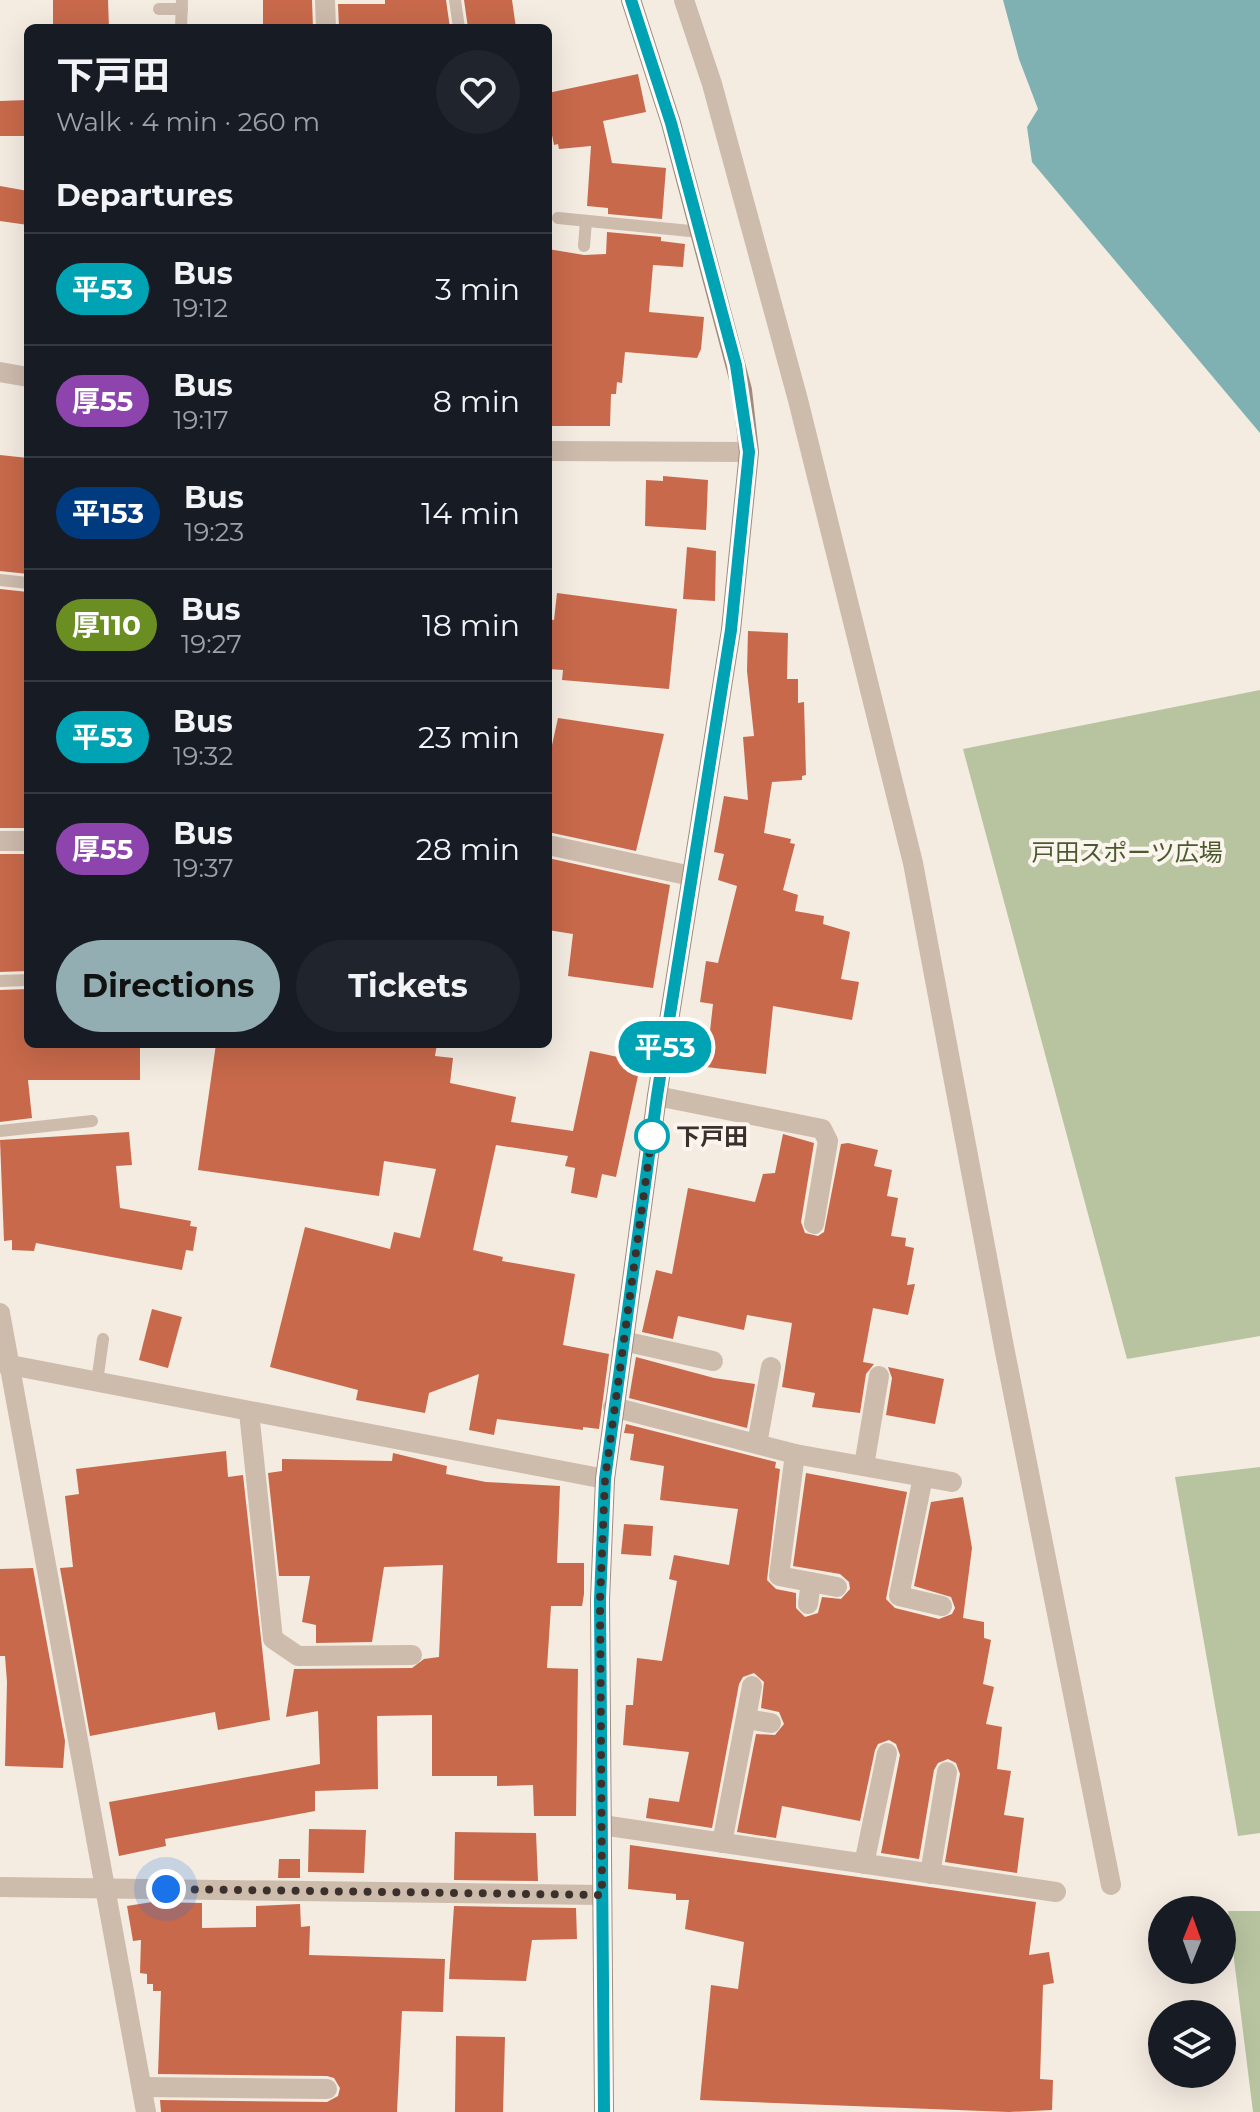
<!DOCTYPE html>
<meta charset="utf-8">
<style>
:root{--surface:#171b24;--page:#20242c;--text:#f1f3f6;--muted:#9ea1a6;--line:#363941;--accent:#92aeb2}
body{margin:0;font-family:Montserrat,"Noto Sans JP",sans-serif;background:var(--page);color:var(--text);height:100vh;display:flex;flex-direction:column;font-size:30px;white-space:nowrap}
*{box-sizing:border-box;margin:0}
p{font-size:26px;color:var(--muted)}
.icon{flex:none;width:44px;height:44px;fill:none;stroke:currentColor;stroke-width:2;stroke-linecap:round;stroke-linejoin:round}
.map{position:relative;flex:1;overflow:hidden}
.panel{position:absolute;left:24px;top:24px;width:528px;height:1024px;display:flex;flex-direction:column;background:var(--surface);border-radius:12px;box-shadow:0 8px 32px #0002}
.panel>*{flex:none}
.badge{padding:0 16px;border-radius:26px;font-size:28px;line-height:52px}
.needle{width:52px;rotate:1deg}
.tools{position:absolute;left:1148px;top:1896px;display:grid;gap:16px}
.tools a{display:grid;place-items:center;width:88px;height:88px;border-radius:50%;background:var(--surface);box-shadow:0 8px 32px #0002;font-size:40px}
.you{position:absolute;width:40px;height:40px;margin:-20px;border:6px solid #fff;border-radius:50%;background:#1a73e8;box-shadow:0 0 0 12px #1a73e833}
.map>.badge{position:absolute;translate:-50% -50%;box-shadow:0 0 0 4px #fff}
h2{padding:0 32px;font-size:30px;line-height:72px}
.round{display:grid;place-items:center;flex:none;width:84px;height:84px;border-radius:42px;background:var(--page)}
.head{display:flex;align-items:center;justify-content:space-between;height:136px;padding:0 32px}
h1{font-size:38px;font-weight:700;line-height:60px}
.button{display:flex;gap:16px;margin-top:auto;padding:16px 32px}
.button a{flex:1;height:92px;border-radius:48px;background:var(--accent);color:#111;font-size:32px;font-weight:700;line-height:92px;text-align:center}
.button a+a{background:var(--page);color:var(--text)}
ul{padding:0;list-style:none}
li{display:flex;align-items:center;gap:24px;height:112px;padding:0 32px;border-top:2px solid var(--line)}
li div{flex:1}
li b{display:block;font-size:30px}
li em{font-style:normal}
li .badge{min-width:88px;font-weight:700;text-align:center}
.map>svg:first-child{display:block}
.green{fill:#b8c4a0}
.water{fill:#7fb0b2}
.building{fill:#c8694b}
.lines{fill:none;stroke-linecap:round;stroke-linejoin:round}
.lane{stroke:#cdbbac;stroke-width:12}
.street{stroke:#cdbbac;stroke-width:20}
.secondary{stroke:#a18a7d;stroke-width:20}
.line-casing{stroke:#fff;stroke-width:18}
.line{stroke:#00a3b4;stroke-width:12}
.walk{stroke:#3b302b;stroke-width:8;stroke-dasharray:0 14.4}
.stop-dot{fill:#fff;stroke:#00a3b4;stroke-width:4}
.labels{text-anchor:middle;dominant-baseline:central;stroke-width:8;stroke-linejoin:round;paint-order:stroke}
.park-label{font-size:24px;fill:#4a5a2e;stroke:#fbf5ee}
.stop-label{font-size:24px;font-weight:bold;fill:#3b302b;stroke:#fbf5ee;text-anchor:start}
</style>
<div class="map">
<svg width="1260" height="2112" viewBox="0 0 1260 2112">
<rect width="100%" height="100%" fill="#f4ebe1"/>
<g class="green">
<polygon points="1260,690 1260,1336 1127,1359 963,749"/>
<polygon points="1260,1467 1260,1833 1238,1836 1175,1477"/>
<polygon points="1228,1911 1260,1911 1260,2112 1253,2112"/>
</g>
<polygon class="water" points="1003,0 1260,0 1260,433 1032,162 1027,127 1038,109 1019,59"/>
<g class="building">
<polygon points="53,0 108,0 109,28 53,28"/>
<polygon points="263,0 312,0 313,28 263,28"/>
<polygon points="385,0 446,0 450,28 339,28 338,4 385,4"/>
<polygon points="464,0 512,0 516,28 468,28"/>
<polygon points="638,74 646,112 603,121 612,163 666,168 662,219 608,214 608,208 587,206 591,146 559,149 558,144 554,145 548,115 548,93"/>
<polygon points="28,100 28,136 0,136 0,101"/>
<polygon points="0,186 28,191 28,225 0,221"/>
<polygon points="607,232 661,237 661,241 685,244 683,267 653,265 649,312 704,317 701,349 697,358 625,352 622,383 617,382 616,394 611,394 610,426 552,426 548,249 584,255 606,254"/>
<polygon points="0,455 28,458 28,574 0,571"/>
<polygon points="663,476 708,480 706,530 645,526 646,480 663,481"/>
<polygon points="687,547 716,551 715,601 683,599"/>
<polygon points="0,589 28,592 28,828 0,828"/>
<polygon points="557,593 677,609 669,689 562,680 563,670 548,669 548,619 554,620"/>
<polygon points="748,631 788,633 787,679 798,679 798,703 804,702 806,775 802,776 802,780 772,782 764,833 791,839 790,843 795,844 783,890 798,895 795,911 824,916 823,924 850,932 841,979 859,982 852,1020 773,1006 766,1074 706,1067 713,1004 700,1002 706,961 718,963 737,886 718,880 724,854 714,852 724,796 748,800 743,737 754,736 747,671"/>
<polygon points="558,718 664,734 636,851 548,832 548,763"/>
<polygon points="0,854 28,854 28,971 0,972"/>
<polygon points="548,858 670,885 653,988 568,976 573,934 548,930"/>
<polygon points="28,989 28,1044 140,1044 140,1080 28,1080 32,1118 0,1122 0,990"/>
<polygon points="216,1044 437,1044 435,1056 453,1058 450,1083 516,1097 511,1122 573,1131 590,1051 641,1062 616,1177 602,1174 597,1198 571,1193 575,1168 565,1166 568,1156 496,1145 473,1250 503,1257 502,1261 575,1274 563,1345 609,1354 599,1429 583,1427 583,1430 497,1419 494,1435 469,1430 479,1374 429,1393 425,1413 356,1400 358,1390 270,1367 305,1227 390,1249 394,1232 420,1238 436,1169 384,1161 379,1196 198,1170"/>
<polygon points="129,1132 132,1165 116,1166 120,1208 191,1221 190,1226 197,1227 193,1251 186,1250 182,1270 36,1243 34,1251 12,1250 12,1240 4,1241 0,1140"/>
<polygon points="783,1134 814,1143 801,1222 805,1233 818,1236 824,1232 841,1144 848,1143 878,1150 874,1166 892,1170 887,1196 898,1198 891,1236 906,1238 905,1246 914,1248 907,1285 915,1284 908,1315 873,1308 863,1362 874,1364 866,1374 860,1413 812,1407 815,1393 782,1387 792,1323 747,1315 744,1330 678,1316 673,1339 642,1332 656,1270 672,1274 688,1188 755,1202 763,1174 775,1173"/>
<polygon points="152,1309 182,1317 168,1368 139,1360"/>
<polygon points="636,1357 714,1378 755,1384 747,1428 629,1398"/>
<polygon points="888,1367 944,1379 935,1424 886,1415 892,1378"/>
<polygon points="626,1424 776,1462 775,1468 780,1469 767,1580 776,1589 796,1593 796,1608 805,1617 818,1613 822,1597 841,1599 850,1589 849,1582 840,1574 793,1566 806,1473 907,1492 886,1599 895,1608 939,1619 952,1614 955,1608 951,1597 914,1586 931,1502 963,1497 972,1548 963,1618 984,1622 984,1638 991,1640 983,1684 994,1687 986,1724 1002,1727 997,1769 1011,1771 1004,1815 1024,1818 1017,1873 945,1862 960,1774 956,1763 948,1759 938,1763 934,1770 919,1859 881,1853 900,1755 896,1744 889,1740 878,1744 875,1750 860,1821 782,1806 776,1838 737,1832 756,1734 775,1735 784,1724 779,1712 761,1708 764,1682 754,1673 743,1677 739,1684 712,1828 646,1818 649,1798 679,1802 689,1752 623,1745 626,1705 633,1705 637,1658 662,1661 677,1581 669,1579 674,1555 729,1565 738,1509 660,1500 664,1466 630,1460 634,1434 624,1433"/>
<polygon points="226,1451 228,1477 243,1475 270,1720 218,1730 215,1712 90,1736 60,1568 73,1567 65,1496 79,1494 76,1469"/>
<polygon points="393,1453 447,1466 446,1474 486,1482 560,1486 557,1563 584,1563 584,1594 582,1606 551,1606 547,1668 578,1669 576,1816 534,1816 533,1785 497,1786 497,1776 432,1776 432,1715 377,1716 378,1789 315,1791 315,1811 165,1839 166,1846 119,1856 109,1802 320,1764 318,1711 286,1717 294,1669 412,1668 424,1659 439,1657 443,1565 384,1567 372,1642 316,1643 316,1625 302,1622 310,1576 279,1576 268,1473 282,1471 282,1459 392,1461"/>
<polygon points="624,1524 653,1526 651,1556 621,1554"/>
<polygon points="33,1568 65,1741 63,1768 5,1766 7,1682 5,1656 0,1656 0,1569"/>
<polygon points="309,1829 366,1830 364,1873 308,1872"/>
<polygon points="455,1832 536,1833 538,1881 454,1880"/>
<polygon points="630,1845 1036,1902 1029,1955 1049,1952 1054,1983 1043,1985 1040,2079 1053,2080 1052,2110 1009,2112 700,2100 711,1985 738,1989 744,1942 685,1929 689,1900 676,1900 676,1894 628,1889"/>
<polygon points="279,1859 300,1859 300,1878 278,1878"/>
<polygon points="152,1902 202,1903 202,1928 256,1927 256,1906 300,1904 301,1927 310,1926 309,1955 445,1959 443,2012 402,2011 397,2112 161,2112 160,2100 327,2102 338,2096 340,2088 334,2078 327,2076 158,2074 161,1991 153,1991 153,1984 147,1984 147,1974 140,1973 141,1940 133,1941 127,1906"/>
<polygon points="454,1906 576,1908 577,1939 532,1940 526,1981 449,1979"/>
<polygon points="456,2036 505,2037 503,2112 455,2112"/>
</g>
<g class="lines">
<g class="lane">
<polyline points="455,0 459,28"/>
<polyline points="159,9 182,9"/>
<polyline points="181,28 182,0"/>
<polyline points="558,218 700,232"/>
<polyline points="584,246 586,221"/>
<polyline points="0,580 28,583"/>
<polyline points="0,981 28,980"/>
<polyline points="0,1131 92,1121"/>
<polyline points="97,1382 103,1339"/>
</g>
<g class="street">
<polyline points="325,0 326,28"/>
<polyline points="684,0 712,84 798,400 913,863 1004,1347 1111,1885"/>
<polyline points="0,372 28,377"/>
<polyline points="548,451 749,452"/>
<polyline points="0,841 28,841"/>
<polyline points="548,845 691,876"/>
<polyline points="657,1096 822,1129 828,1141 814,1224"/>
<polyline points="0,1313 146,2112"/>
<polyline points="623,1341 713,1361"/>
<polyline points="0,1363 605,1479"/>
<polyline points="613,1407 795,1454 952,1482"/>
<polyline points="249,1412 273,1639 298,1656 412,1655"/>
<polyline points="757,1444 771,1367"/>
<polyline points="795,1454 779,1576 837,1587"/>
<polyline points="864,1466 879,1376"/>
<polyline points="923,1477 899,1596 942,1606"/>
<polyline points="808,1604 811,1582"/>
<polyline points="746,1719 771,1723"/>
<polyline points="602,1825 1056,1892"/>
<polyline points="722,1843 752,1686"/>
<polyline points="864,1864 887,1753"/>
<polyline points="930,1874 947,1772"/>
<polyline points="0,1887 602,1895"/>
<polyline points="142,2087 327,2089"/>
</g>
<polyline class="secondary" points="604,2112 600,1600 605,1479 657,1096 731,630 749,452 742,390 671,123 631,0"/>
</g>
<g class="lines">
<defs>
<polyline id="line" points="604,2112 600,1600 605,1479 657,1096 731,630 749,452 736,365 671,123 631,0"/>
</defs>
<use href="#line" class="line-casing"/>
<use href="#line" class="line"/>
<polyline class="walk" points="166,1889 602,1895 600,1600 605,1479 653,1127 652,1136"/>
</g>
<circle class="stop-dot" cx="652" cy="1136" r="16"/>
<g class="labels">
<g class="park-label">
<text x="1127" y="852">戸田スポーツ広場</text>
</g>
<g class="stop-label">
<text x="676" y="1136">下戸田</text>
</g>
</g>
</svg>
<div class="tools">
<a><svg class="needle" viewBox="-14 -14 28 28"><path d="M0-13l5 13h-10z" fill="#e53935"/><path d="M0 13l5-13h-10z" fill="#9ea1a6"/></svg></a>
<a><svg class="icon" aria-label="layers" viewBox="0 0 24 24"><path d="M12 4l9 5-9 5-9-5zM3 14l9 5 9-5"/></svg></a>
</div>
<div class="you" style="left:166px;top:1889px"></div>
<b class="badge" style="left:665px;top:1047px;background:#00a3b4;color:#fff">平53</b>
<section class="panel">
<div class="head"><div><h1>下戸田</h1><p>Walk · 4 min · 260 m</p></div><a class="round"><svg class="icon" aria-label="heart" viewBox="0 0 24 24"><path d="M12 20l-8-8c-3-5 5-10 8-4 3-6 11-1 8 4z"/></svg></a></div>
<h2>Departures</h2>
<ul>
<li><span class="badge" style="background:#00a3b4;color:#fff">平53</span><div><b>Bus</b><p>19:12</p></div><em>3 min</em></li>
<li><span class="badge" style="background:#8e44ad;color:#fff">厚55</span><div><b>Bus</b><p>19:17</p></div><em>8 min</em></li>
<li><span class="badge" style="background:#003b80;color:#fff">平153</span><div><b>Bus</b><p>19:23</p></div><em>14 min</em></li>
<li><span class="badge" style="background:#6b8e23;color:#fff">厚110</span><div><b>Bus</b><p>19:27</p></div><em>18 min</em></li>
<li><span class="badge" style="background:#00a3b4;color:#fff">平53</span><div><b>Bus</b><p>19:32</p></div><em>23 min</em></li>
<li><span class="badge" style="background:#8e44ad;color:#fff">厚55</span><div><b>Bus</b><p>19:37</p></div><em>28 min</em></li>
</ul>
<div class="button"><a>Directions</a><a>Tickets</a></div>
</section>
</div>
